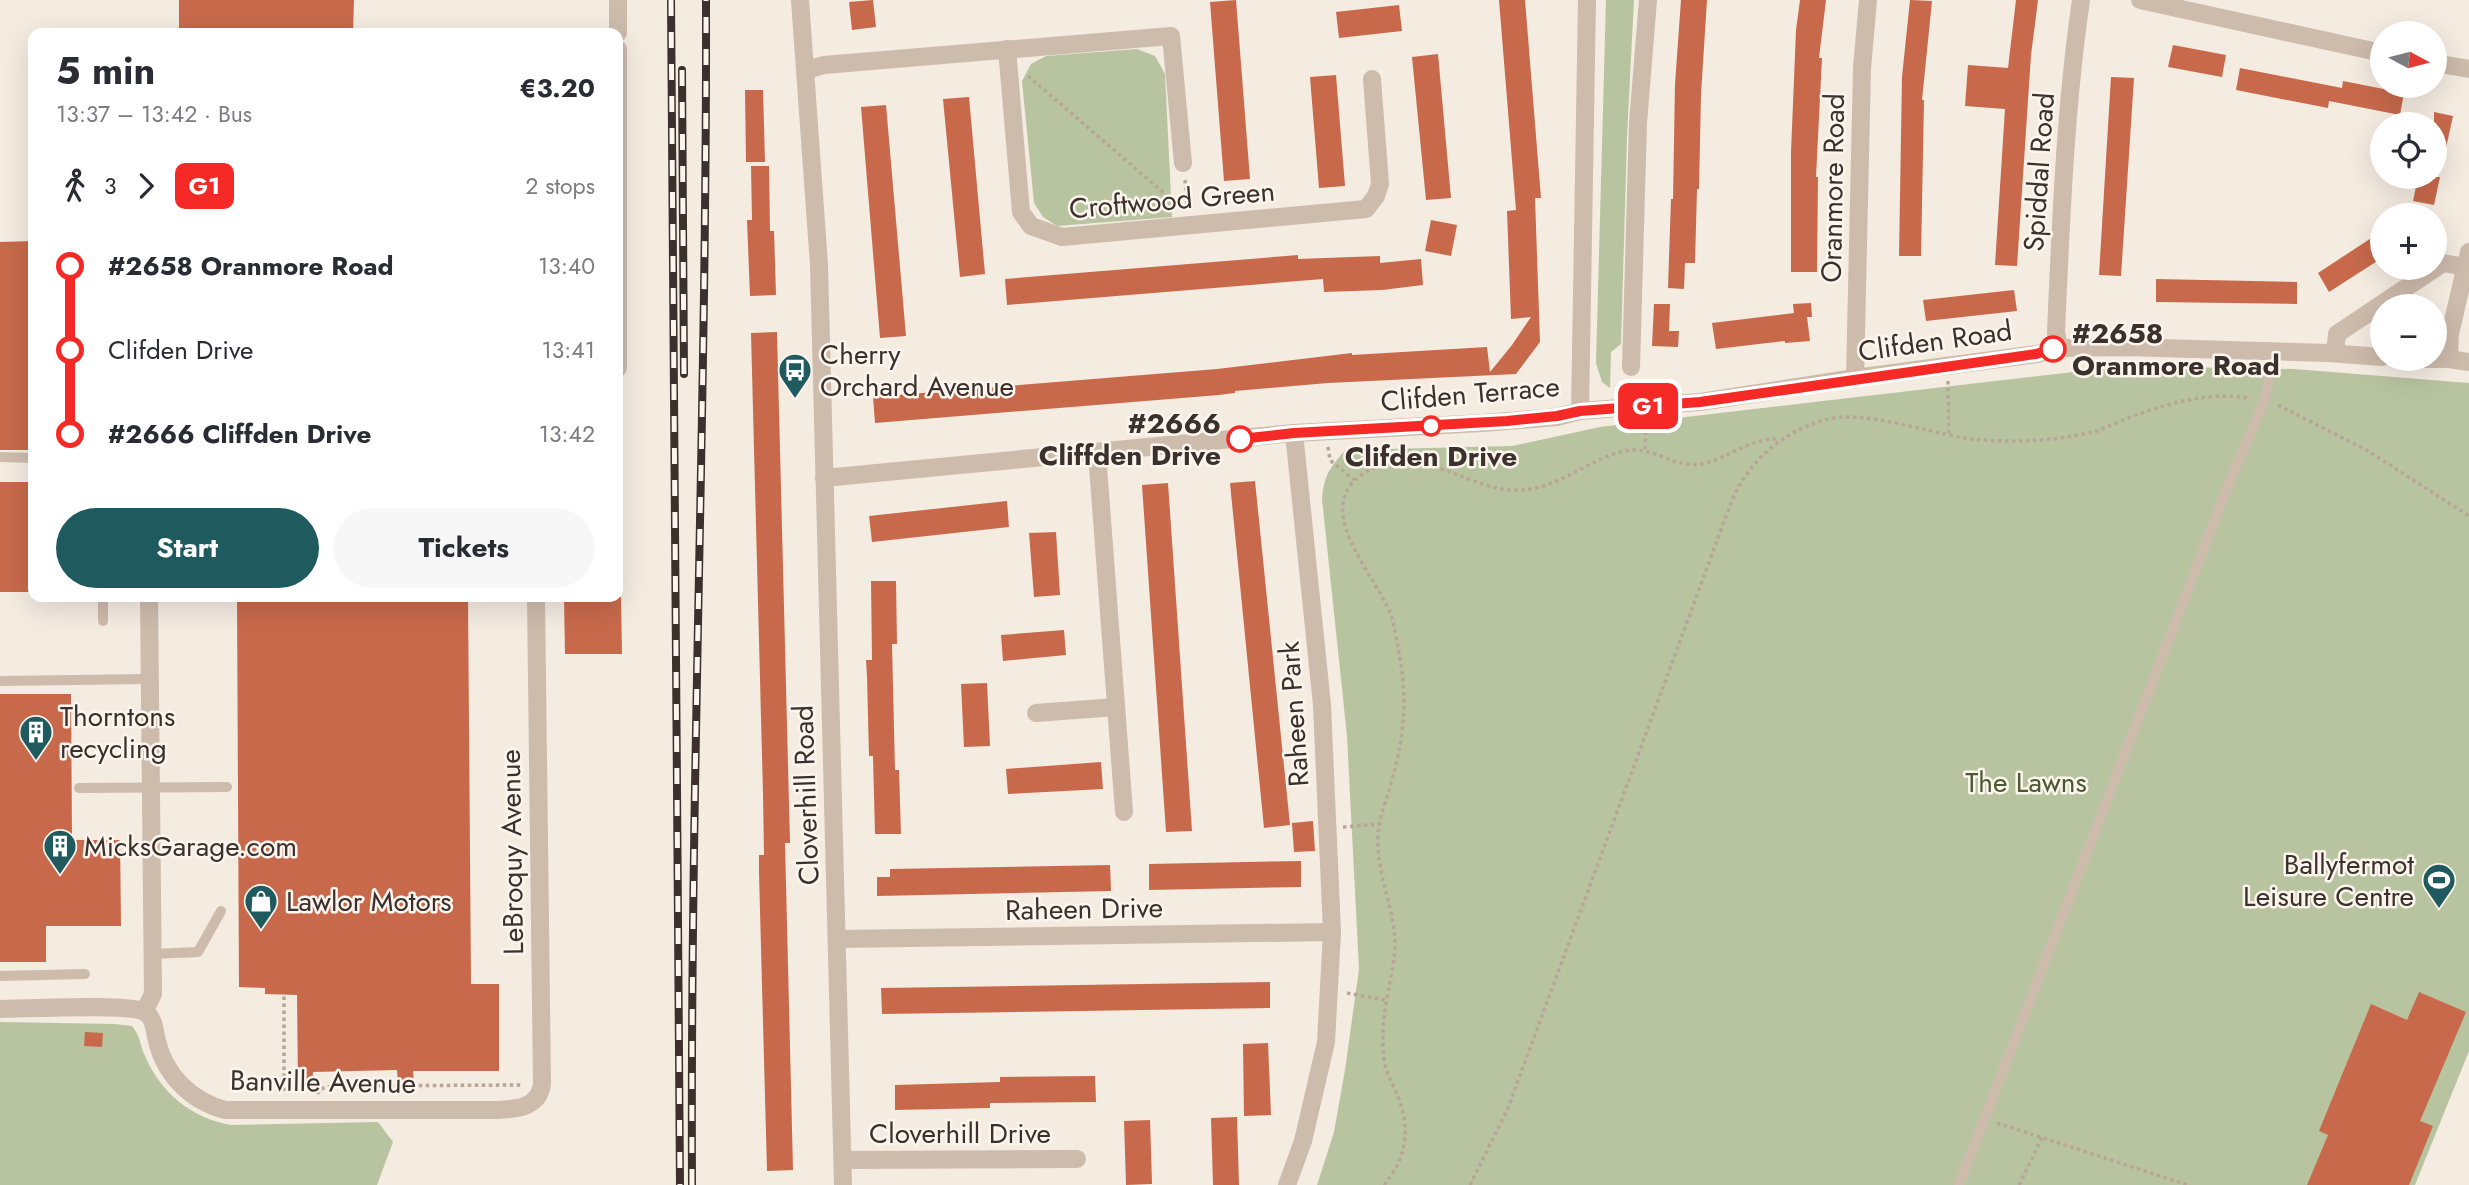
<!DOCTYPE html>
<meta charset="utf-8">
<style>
:root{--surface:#fff;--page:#f7f7f7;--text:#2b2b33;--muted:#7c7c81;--accent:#1f5a5e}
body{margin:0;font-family:Jost,sans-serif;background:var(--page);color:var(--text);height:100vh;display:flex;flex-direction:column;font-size:26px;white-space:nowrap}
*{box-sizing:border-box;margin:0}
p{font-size:23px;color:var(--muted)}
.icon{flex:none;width:38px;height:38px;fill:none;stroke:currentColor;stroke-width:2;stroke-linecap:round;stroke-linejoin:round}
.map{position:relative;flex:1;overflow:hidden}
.details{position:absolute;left:28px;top:28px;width:595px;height:574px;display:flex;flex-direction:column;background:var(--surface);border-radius:14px;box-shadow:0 7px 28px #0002}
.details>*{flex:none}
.badge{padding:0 14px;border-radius:10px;font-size:24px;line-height:46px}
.needle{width:46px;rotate:97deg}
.tools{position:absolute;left:2370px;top:21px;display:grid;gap:14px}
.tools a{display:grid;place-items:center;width:77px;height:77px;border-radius:50%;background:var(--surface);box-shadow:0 7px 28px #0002;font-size:35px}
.map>.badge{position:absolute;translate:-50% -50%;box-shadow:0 0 0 4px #fff}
.legs{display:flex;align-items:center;gap:10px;height:77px;padding:0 28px;font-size:23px}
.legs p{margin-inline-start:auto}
.headline{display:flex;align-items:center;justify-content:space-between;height:119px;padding:0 28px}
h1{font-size:38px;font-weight:700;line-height:52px}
.action{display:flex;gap:14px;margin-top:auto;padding:14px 28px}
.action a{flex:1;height:80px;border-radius:42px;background:var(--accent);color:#fff;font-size:28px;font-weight:700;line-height:80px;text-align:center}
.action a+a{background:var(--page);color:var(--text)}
ul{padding:0 28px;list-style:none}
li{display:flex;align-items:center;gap:24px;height:84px;font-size:26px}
li i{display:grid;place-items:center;width:10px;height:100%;margin:0 9px;background:currentColor}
li i::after{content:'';width:18px;height:18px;margin:-9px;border:5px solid;border-radius:50%;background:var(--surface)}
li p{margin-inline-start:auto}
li:first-child i{background:linear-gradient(#0000 50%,currentColor 0)}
li:last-child i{background:linear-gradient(currentColor 50%,#0000 0)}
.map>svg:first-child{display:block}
.green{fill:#b8c4a0}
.building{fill:#c8694b}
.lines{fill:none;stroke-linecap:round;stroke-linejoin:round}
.path{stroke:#b9a596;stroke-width:3.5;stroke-dasharray:3.5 3.5;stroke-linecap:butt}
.service{stroke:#cdbbac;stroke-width:10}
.minor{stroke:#cdbbac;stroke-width:18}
.rail-casing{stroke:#3b302b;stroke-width:8}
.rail{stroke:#fbf5ee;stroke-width:5;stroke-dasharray:16;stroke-linecap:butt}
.line-1-casing{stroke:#fff;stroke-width:16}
.line-1{stroke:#f52a26;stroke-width:10}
.stop-1-dot{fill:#fff;stroke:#f52a26;stroke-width:3.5}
.labels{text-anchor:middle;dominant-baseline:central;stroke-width:5;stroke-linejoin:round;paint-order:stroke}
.street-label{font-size:28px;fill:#3b302b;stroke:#fbf5ee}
.stop-label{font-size:28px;font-weight:bold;fill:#3b302b;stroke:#fbf5ee;text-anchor:start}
.poi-label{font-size:28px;fill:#3b302b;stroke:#fbf5ee;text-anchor:start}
.park-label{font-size:28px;fill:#4a5a2e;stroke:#fbf5ee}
</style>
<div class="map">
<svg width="2469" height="1185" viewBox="0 0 2469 1185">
<rect width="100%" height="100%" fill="#f4ebe1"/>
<g class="green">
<polygon points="1606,0 1634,0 1627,137 1621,344 1611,352 1610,388 1602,382 1596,363"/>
<polygon points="1137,49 1155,56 1165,74 1172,217 1057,226 1043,217 1034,203 1022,81 1031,64 1046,56"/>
<path d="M2125,366L2294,369L2469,383V1051L2415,1185H1317L1334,1132L1345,1070L1359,969L1347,736L1322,499C1324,475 1330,468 1345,450L1512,446L1600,427Z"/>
<path d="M0,1022L115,1024L132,1026C140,1035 140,1045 145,1056C161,1093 191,1118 231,1125L378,1122L393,1142L377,1185H0Z"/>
</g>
<g class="building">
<polygon points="179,0 354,0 353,33 179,33"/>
<polygon points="873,0 876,27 852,30 849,2"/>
<polygon points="1236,0 1250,179 1224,181 1210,2"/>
<polygon points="1499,0 1525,0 1541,198 1535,198 1540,342 1516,374 1328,383 1235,391 1235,393 1219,395 875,423 873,397 1217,369 1352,353 1352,355 1487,347 1490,372 1512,345 1531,317 1511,319 1507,211 1516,210"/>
<polygon points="1681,0 1707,0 1701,94 1699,189 1697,189 1695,263 1685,263 1684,289 1668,288 1671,199 1673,199 1675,84"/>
<polygon points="1800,0 1826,0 1819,58 1822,58 1816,177 1818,177 1817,272 1791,272 1791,152 1796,30"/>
<polygon points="1910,0 1932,1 1922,100 1924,100 1921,256 1899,256 1902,77"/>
<polygon points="2016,0 2038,0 2031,55 2017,266 1995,265 2005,109 1965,106 1968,65 2008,68"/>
<polygon points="1399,5 1402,31 1339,38 1336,12"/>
<polygon points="2173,45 2226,55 2222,77 2168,67"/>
<polygon points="1438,54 1451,198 1426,200 1412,57"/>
<polygon points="2240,68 2342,88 2343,81 2404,93 2400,115 2329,101 2328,108 2236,90"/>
<polygon points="1336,75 1345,186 1319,188 1310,77"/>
<polygon points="2111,77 2134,78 2121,276 2099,275"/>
<polygon points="745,90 763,90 765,162 746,162"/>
<polygon points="969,97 985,274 960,277 943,99"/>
<polygon points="886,105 906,336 880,338 861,107"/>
<polygon points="2434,112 2453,116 2441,171 2434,170"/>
<polygon points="751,166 769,166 770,231 774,231 776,295 750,296 747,220 752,220"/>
<polygon points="2418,177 2440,177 2434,205 2413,201"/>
<polygon points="1431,220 1457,225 1451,256 1425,251"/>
<polygon points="2382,231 2382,258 2329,292 2318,273"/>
<polygon points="33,241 33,431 30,431 31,450 0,450 0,242"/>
<polygon points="1298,255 1298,259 1380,256 1380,263 1421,259 1423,285 1382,290 1324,292 1323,279 1007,305 1005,279"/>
<polygon points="2156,279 2297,282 2297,304 2156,302"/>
<polygon points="2014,290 2017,311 1926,321 1923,300"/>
<polygon points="1811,303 1812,317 1807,317 1810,341 1785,343 1785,341 1716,349 1712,323 1794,313 1793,304"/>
<polygon points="1654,304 1670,304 1669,331 1679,331 1678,347 1652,346"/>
<polygon points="777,332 790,843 785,843 793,1170 767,1171 759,873 759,855 764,855 763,794 751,333"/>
<polygon points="1255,481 1290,825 1264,828 1230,483"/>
<rect x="0" y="482" width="33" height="110"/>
<polygon points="1168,483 1192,831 1166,832 1142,485"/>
<polygon points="1007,501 1009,527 872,542 869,516"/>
<polygon points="1056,532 1060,595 1034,597 1029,533"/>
<polygon points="871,581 896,581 897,644 892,644 895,770 899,770 901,834 875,834 873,756 869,756 867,676 866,660 872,660"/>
<polygon points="237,597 468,597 471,984 499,984 499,1071 413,1071 414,1085 398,1085 397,1070 313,1072 312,1085 298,1085 297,995 265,994 265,988 239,987"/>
<polygon points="564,597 621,597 622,654 565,654"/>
<polygon points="1064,630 1066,655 1003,661 1001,635"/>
<polygon points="987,683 990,746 964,747 961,684"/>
<polygon points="0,694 71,694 72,840 120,840 121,926 46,926 46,962 0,962"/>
<polygon points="1101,762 1103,789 1008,794 1006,769"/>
<polygon points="1313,821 1315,851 1294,852 1292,823"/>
<polygon points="1301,861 1301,887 1149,890 1149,864"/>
<polygon points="1110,865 1111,891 877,896 877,877 890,877 890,869"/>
<polygon points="1270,982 1270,1008 882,1014 881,988"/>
<polygon points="2419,992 2466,1012 2420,1121 2433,1126 2409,1185 2307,1185 2328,1135 2319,1131 2371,1004 2407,1020"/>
<polygon points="85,1032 103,1033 102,1047 84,1046"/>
<polygon points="1268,1043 1271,1115 1244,1116 1243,1044"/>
<polygon points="1095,1076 1096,1102 990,1103 990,1108 895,1110 895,1085 1000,1082 1000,1077"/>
<polygon points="1237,1117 1239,1185 1213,1185 1211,1118"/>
<polygon points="1150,1120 1152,1184 1126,1185 1124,1121"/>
</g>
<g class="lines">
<g class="path">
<polyline points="1028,76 1171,199 1187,205"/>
<polyline points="1185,180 1187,207"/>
<polyline points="1948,381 1949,435"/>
<polyline points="2278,405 2368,451 2469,516"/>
<polyline points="1328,447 1330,460 1354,480"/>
<polyline points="1645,449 1646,422"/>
<polyline points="1343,827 1380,824"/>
<polyline points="1347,993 1386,1000"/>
<polyline points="284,1091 284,995"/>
<polyline points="317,1094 320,1089 331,1086 522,1085"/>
<polyline points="1997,1123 2188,1185"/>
<path d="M1384,1185C1406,1159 1411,1129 1398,1097C1395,1088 1389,1079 1386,1069C1383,1059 1383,1045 1383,1034C1383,1004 1394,975 1395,945C1395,909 1377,876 1378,840C1378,819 1386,802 1391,783C1404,740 1408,697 1399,653C1397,642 1395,629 1392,618C1381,584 1329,530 1346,493C1357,468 1392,459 1417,463C1453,468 1484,492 1521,490C1558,488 1585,462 1620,452C1652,443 1670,468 1700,464C1727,460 1750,437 1779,439"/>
<path d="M1470,1185L1508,1108L1732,500C1751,459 1781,433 1824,420C1860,409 1927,432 1965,438C1983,441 2005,441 2023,441C2047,440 2074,437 2097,431C2108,427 2120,421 2131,417C2171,402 2208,392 2250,398"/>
<polyline points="2019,1185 2042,1138"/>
</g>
<g class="service">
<polyline points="0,457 33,458"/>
<polyline points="103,597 103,621"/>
<polyline points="0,681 149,679"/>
<polyline points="79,788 227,787"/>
<polyline points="152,954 198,952 221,911"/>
<polyline points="0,976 85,974"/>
<polyline points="1959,1185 2229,483 2265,400 2274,351"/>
</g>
<g class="minor">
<polyline points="618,0 618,33"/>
<polyline points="800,0 819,265 843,1185"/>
<polyline points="2140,0 2382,53"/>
<polyline points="618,49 618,368"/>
<polyline points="1007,49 1021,212 1031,226 1062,237 1366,209 1376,196 1380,184 1372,79"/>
<polyline points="2434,63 2469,69"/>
<polyline points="806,70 824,65 1171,36 1183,163"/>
<path d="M2059,348L2056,332C2061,221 2065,110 2081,0"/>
<polyline points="2335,353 2337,334 2443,263 2466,267"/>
<polyline points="2410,359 2449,359 2469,362"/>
<polyline points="2449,359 2450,334 2469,252"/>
<polyline points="1631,367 1638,123 1648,0"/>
<polyline points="1855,378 1862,68 1868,0"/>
<polyline points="1580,411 1587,0"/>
<polyline points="1097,453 1124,812"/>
<polyline points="824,478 1294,433 1483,423 1557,417 1580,411 1700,402 1855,378 2037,354 2059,348 2125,347 2328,353 2382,357"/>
<polyline points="1036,713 1116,707"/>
<polyline points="837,939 1332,932"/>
<path d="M0,1009C24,1009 130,1003 145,1012C155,1019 154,1030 157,1041C165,1075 191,1101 225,1110H497C516,1109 539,1108 542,1084L536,597"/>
<polyline points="144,1012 153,994 149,597"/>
<polyline points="843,1160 1077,1159"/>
<polyline points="1287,1185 1303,1141 1326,1042 1332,932 1322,705 1294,433"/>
</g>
<defs>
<g id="rail">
<polyline points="671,0 680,1185"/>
<polyline points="682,70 684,374"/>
<path d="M692,1185C690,790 707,395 706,0"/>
</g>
</defs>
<use href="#rail" class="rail-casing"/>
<use href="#rail" class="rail"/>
</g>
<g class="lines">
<defs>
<polyline id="line-1" points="1240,439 1294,433 1507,421 1557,416 1580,411 1700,402 2036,354 2053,349"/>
</defs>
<use href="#line-1" class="line-1-casing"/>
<use href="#line-1" class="line-1"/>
</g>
<defs>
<symbol id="bus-pin" viewBox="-11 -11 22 30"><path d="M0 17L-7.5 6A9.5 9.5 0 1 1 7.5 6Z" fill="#1f5a5e" stroke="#fbf5ee"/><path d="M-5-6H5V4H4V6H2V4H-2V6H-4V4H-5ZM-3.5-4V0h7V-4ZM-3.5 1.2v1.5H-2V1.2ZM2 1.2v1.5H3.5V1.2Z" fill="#fff"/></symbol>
<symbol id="building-pin" viewBox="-11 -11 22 30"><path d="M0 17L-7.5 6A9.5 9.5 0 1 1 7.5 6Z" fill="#1f5a5e" stroke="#fbf5ee"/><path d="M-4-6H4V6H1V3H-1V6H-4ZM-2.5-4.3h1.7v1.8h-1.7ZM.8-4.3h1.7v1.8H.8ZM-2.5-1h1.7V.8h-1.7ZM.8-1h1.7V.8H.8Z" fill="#fff"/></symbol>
<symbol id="stadium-pin" viewBox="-11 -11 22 30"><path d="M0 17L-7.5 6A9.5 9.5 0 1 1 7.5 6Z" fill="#1f5a5e" stroke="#fbf5ee"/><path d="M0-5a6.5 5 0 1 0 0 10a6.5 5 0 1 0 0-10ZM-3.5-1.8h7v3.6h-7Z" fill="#fff"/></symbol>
<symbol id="shop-pin" viewBox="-11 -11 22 30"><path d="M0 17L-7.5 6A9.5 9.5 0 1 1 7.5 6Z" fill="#1f5a5e" stroke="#fbf5ee"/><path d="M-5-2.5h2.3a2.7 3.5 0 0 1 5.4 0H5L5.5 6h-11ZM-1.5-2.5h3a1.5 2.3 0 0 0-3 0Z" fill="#fff"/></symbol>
</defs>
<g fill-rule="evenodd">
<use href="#bus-pin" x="776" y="351" width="38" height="52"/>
<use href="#building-pin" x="17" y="713" width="38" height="52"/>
<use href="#building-pin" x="41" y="827" width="38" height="52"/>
<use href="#stadium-pin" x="2420" y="861" width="38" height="52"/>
<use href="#shop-pin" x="242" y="882" width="38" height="52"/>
</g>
<g class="stop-1-dot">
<circle cx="2053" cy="349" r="12"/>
<circle cx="1431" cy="426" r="9"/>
<circle cx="1240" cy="439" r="12"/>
</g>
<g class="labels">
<g class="street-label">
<text transform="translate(2039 172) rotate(-86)">Spiddal Road</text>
<text transform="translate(1833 188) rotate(-89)">Oranmore Road</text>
<text transform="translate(1172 200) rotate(-5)">Croftwood Green</text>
<text transform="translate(1935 341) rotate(-8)">Clifden Road</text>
<text transform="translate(1470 394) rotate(-5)">Clifden Terrace</text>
<text transform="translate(1294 714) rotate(-94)">Raheen Park</text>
<text transform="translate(806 795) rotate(-92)">Cloverhill Road</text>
<text transform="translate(512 852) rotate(-91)">LeBroquy Avenue</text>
<text transform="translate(1084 909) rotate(-1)">Raheen Drive</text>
<text transform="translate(323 1082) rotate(1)">Banville Avenue</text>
<text x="960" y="1133">Cloverhill Drive</text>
</g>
<g class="stop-label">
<text x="2072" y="333">#2658<tspan x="2072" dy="32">Oranmore Road</tspan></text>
<text x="1221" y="423" text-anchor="end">#2666<tspan x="1221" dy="32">Cliffden Drive</tspan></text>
<text x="1431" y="456" text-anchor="middle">Clifden Drive</text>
</g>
<g class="poi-label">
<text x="820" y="354">Cherry<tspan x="820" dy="32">Orchard Avenue</tspan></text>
<text x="60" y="716">Thorntons<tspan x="60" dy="32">recycling</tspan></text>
<text x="84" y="846">MicksGarage.com</text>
<text x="2414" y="864" text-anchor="end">Ballyfermot<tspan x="2414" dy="32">Leisure Centre</tspan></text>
<text x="286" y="901">Lawlor Motors</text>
</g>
<g class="park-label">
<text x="2026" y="782">The Lawns</text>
</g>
</g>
</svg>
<div class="tools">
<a><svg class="needle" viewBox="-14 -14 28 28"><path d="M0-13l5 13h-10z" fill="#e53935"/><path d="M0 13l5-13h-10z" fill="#7c7c81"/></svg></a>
<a><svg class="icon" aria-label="locate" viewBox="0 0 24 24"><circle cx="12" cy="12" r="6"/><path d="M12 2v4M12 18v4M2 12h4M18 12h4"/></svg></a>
<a>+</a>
<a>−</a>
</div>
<b class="badge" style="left:1648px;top:406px;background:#f52a26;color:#fff">G1</b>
<section class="details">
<div class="headline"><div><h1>5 min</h1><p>13:37 – 13:42 · Bus</p></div><b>€3.20</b></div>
<div class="legs"><svg class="icon" aria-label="walk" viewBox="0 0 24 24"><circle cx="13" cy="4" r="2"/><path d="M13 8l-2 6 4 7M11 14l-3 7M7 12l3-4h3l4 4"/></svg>3<svg class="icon" aria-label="forward" viewBox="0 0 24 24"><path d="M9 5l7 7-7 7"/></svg><b class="badge" style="background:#f52a26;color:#fff">G1</b><p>2 stops</p></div>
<ul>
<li><i style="color:#f52a26"></i><b>#2658 Oranmore Road</b><p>13:40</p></li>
<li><i style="color:#f52a26"></i><span>Clifden Drive</span><p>13:41</p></li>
<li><i style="color:#f52a26"></i><b>#2666 Cliffden Drive</b><p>13:42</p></li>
</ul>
<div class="action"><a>Start</a><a>Tickets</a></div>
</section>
</div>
